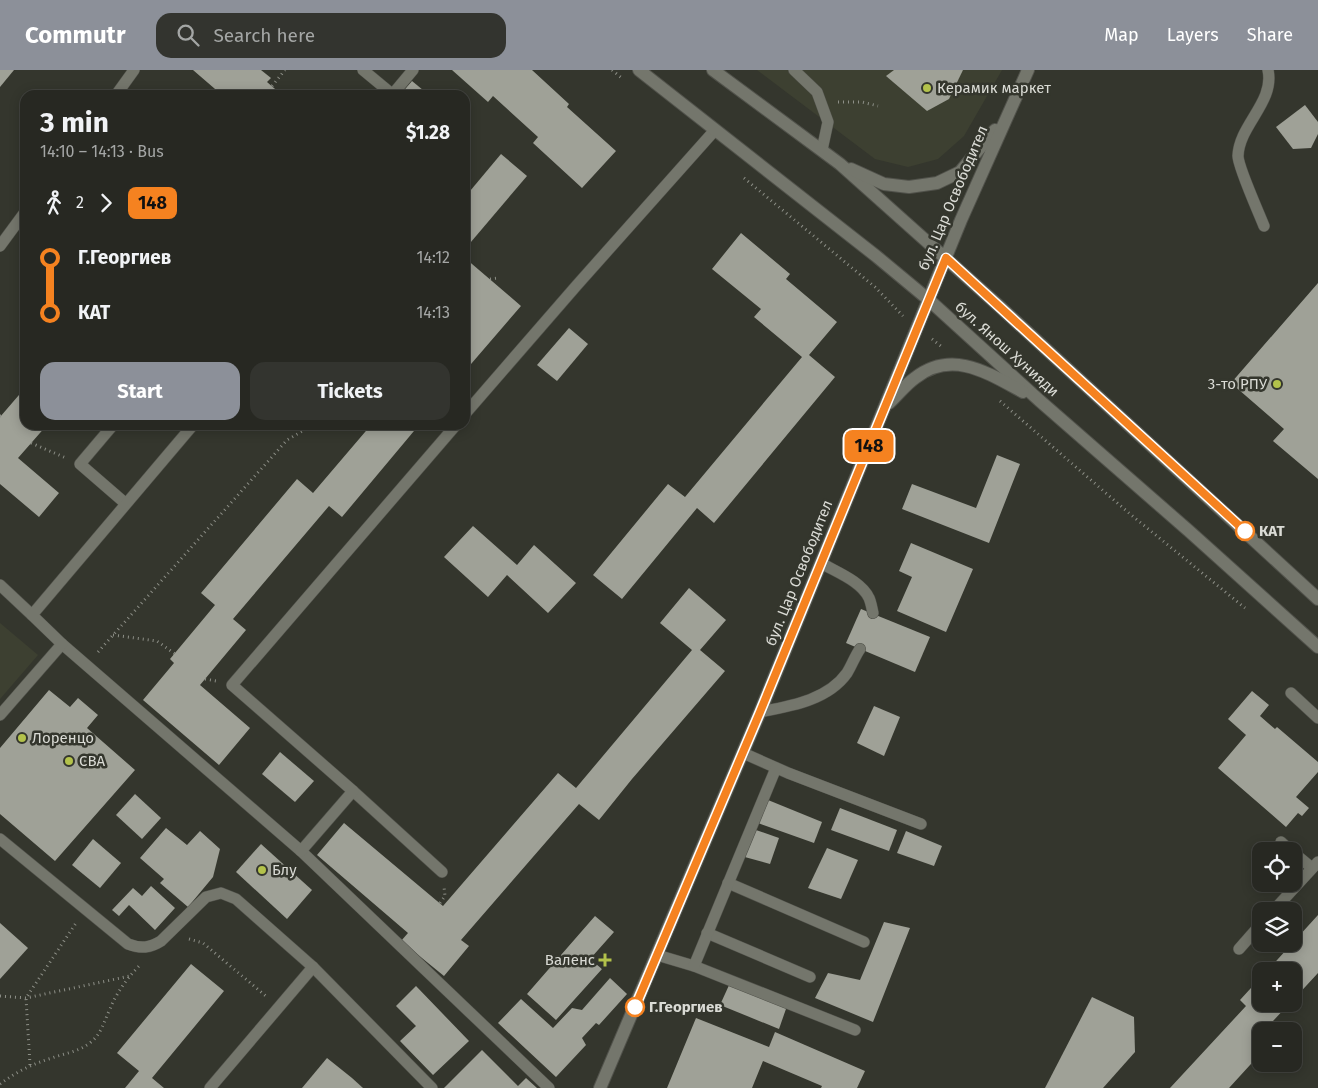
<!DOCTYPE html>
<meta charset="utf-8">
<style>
:root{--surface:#272822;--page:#33342f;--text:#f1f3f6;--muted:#a4a6a5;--line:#434440;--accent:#8c9099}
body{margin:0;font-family:"Fira Sans",sans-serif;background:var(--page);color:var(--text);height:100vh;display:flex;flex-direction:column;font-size:19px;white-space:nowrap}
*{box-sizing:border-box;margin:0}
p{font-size:16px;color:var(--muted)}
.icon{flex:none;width:28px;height:28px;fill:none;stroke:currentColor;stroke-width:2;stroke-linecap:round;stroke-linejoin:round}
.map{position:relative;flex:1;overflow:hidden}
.side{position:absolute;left:20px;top:20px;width:450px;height:340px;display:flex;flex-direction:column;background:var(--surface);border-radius:15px;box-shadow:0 2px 12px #0003,0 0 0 1px var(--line)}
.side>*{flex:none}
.badge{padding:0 10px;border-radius:8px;font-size:18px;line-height:32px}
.buttons{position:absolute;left:1252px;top:772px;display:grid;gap:10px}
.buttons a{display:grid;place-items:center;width:50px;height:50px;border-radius:10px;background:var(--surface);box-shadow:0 2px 12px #0003,0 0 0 1px var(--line);font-size:25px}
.map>.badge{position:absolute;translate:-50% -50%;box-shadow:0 0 0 2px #fff}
.legs{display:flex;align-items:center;gap:8px;height:55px;padding:0 20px;font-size:16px}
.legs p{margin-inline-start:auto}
.summary{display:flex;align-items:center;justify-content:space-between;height:85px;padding:0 20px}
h1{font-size:28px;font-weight:700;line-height:38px}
.action{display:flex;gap:10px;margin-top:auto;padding:10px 20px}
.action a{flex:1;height:58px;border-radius:15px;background:var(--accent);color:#fff;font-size:20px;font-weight:700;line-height:58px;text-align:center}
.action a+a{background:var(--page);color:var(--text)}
ul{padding:0 20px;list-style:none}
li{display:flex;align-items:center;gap:18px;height:55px;font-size:19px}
li i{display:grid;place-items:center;width:8px;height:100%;margin:0 6px;background:currentColor}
li i::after{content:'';width:12px;height:12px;margin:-6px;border:4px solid;border-radius:50%;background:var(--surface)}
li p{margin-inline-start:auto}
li:first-child i{background:linear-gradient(#0000 50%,currentColor 0)}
li:last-child i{background:linear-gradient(currentColor 50%,#0000 0)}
header{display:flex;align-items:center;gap:30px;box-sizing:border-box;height:70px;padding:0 25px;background:var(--accent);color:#fff}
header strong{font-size:24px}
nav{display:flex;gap:28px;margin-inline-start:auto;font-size:18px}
.search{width:350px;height:45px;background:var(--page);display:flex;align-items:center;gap:12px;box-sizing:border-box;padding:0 18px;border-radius:15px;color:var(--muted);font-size:19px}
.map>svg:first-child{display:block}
.built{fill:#3d4031}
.building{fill:#9fa197}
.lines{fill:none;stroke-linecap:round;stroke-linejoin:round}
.lane-casing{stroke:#51524b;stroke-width:12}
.secondary-casing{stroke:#51524b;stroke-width:14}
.path{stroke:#8d8f87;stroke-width:3;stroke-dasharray:1 4;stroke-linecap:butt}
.lane{stroke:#74766c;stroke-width:11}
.secondary{stroke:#74766c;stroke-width:12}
.line-1-casing{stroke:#fff;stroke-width:11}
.line-1{stroke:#f58220;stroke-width:8}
.poi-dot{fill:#b3c24b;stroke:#34362d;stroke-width:2}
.stop-1-dot{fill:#fff;stroke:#f58220;stroke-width:2.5}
.labels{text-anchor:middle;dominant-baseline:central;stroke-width:5;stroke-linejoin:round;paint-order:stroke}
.poi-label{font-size:15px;fill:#dadbd5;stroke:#34362d;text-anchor:start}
.street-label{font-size:15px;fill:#dadbd5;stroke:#34362d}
.stop-label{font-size:15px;font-weight:bold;fill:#dadbd5;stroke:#34362d;text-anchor:start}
</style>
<header>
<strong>Commutr</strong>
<div class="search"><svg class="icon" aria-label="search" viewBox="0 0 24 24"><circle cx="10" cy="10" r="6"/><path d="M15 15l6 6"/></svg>Search here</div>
<nav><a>Map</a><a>Layers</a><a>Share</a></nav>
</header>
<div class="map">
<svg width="1318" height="1018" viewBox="0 0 1318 1018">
<rect width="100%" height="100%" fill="#34362d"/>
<g class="built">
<polygon points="757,0 1002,0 964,66 938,89 908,97 875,89"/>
<polygon points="0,553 38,585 0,629"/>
</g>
<g class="building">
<polygon points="0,0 14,0 0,17"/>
<polygon points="193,0 261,0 271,8 267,12 282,25 222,25"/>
<polygon points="452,0 532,0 569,34 567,37 616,81 582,118 533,73 538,67 493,26 488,32"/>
<polygon points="894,0 963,0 949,29 927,41 886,6"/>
<polygon points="412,11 429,25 400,25"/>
<polygon points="1305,35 1318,52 1318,64 1311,78 1293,79 1276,57"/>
<polygon points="501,84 527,106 465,179 465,127"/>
<polygon points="741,163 790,204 786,209 837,252 809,285 835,307 714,453 697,438 622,529 593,505 668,414 685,427 802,287 754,247 761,239 712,199"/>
<polygon points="465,188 521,236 465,301 466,242"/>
<polygon points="1318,213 1318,409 1273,371 1284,359 1231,313"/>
<polygon points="569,258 588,274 557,311 537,295"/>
<polygon points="25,318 25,355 47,355 18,388 59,423 39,447 0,414 0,347"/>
<polygon points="371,355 419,355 342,447 329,436 233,549 246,560 200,615 250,658 219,695 143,630 174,593 170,589 215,535 201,523 297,409 313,423"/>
<polygon points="997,385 1020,394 989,473 902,439 912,414 976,438"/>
<polygon points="473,456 517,495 534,475 576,513 548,543 507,505 488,527 444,487"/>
<polygon points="911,473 973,499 946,562 897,541 912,507 899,501"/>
<polygon points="689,518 726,550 700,580 725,601 632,709 599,750 579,734 461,870 469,876 444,906 401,871 408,863 317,785 344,753 443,836 558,703 576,718 692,580 660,553"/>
<polygon points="861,539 930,567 915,602 846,573"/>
<polygon points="49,620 70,637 78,628 98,645 87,658 135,700 55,791 0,744 0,678"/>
<polygon points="1252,621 1269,635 1260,646 1275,659 1277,657 1318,692 1318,702 1296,727 1309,738 1302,746 1298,743 1286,757 1218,698 1246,665 1228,649"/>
<polygon points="874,636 900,647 884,686 857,673"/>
<polygon points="280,682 314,711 295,732 262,704"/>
<polygon points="135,724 161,748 142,769 116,745"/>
<polygon points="768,730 822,752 814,773 758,753"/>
<polygon points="840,738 897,760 889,781 831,760"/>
<polygon points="166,758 187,775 200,761 220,779 213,807 188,837 160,813 164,809 140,788"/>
<polygon points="753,759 779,768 770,794 741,786"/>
<polygon points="906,761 942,776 934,796 897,783"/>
<polygon points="93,769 121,793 100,818 72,795"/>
<polygon points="261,774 312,820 287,849 236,802"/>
<polygon points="827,778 858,790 841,829 808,818"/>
<polygon points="151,816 175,838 155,860 129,835 119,846 112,840 133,818 142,826"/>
<polygon points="1318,845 1318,903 1294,929 1294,901 1267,901"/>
<polygon points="595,846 614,862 590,889 602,899 556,950 527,924"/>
<polygon points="884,852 910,858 873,952 815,928 828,903 860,910"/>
<polygon points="0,853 28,878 0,909"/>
<polygon points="191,894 224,921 152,1008 164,1018 125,1018 139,1001 117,983"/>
<polygon points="1261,907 1261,934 1289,934 1273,951 1282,960 1261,961 1261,983 1229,1018 1170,1018 1246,936 1240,930"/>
<polygon points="610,908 627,924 599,955 596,953 582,968 586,975 556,1007 498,953 521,929 553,958 572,938 582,940"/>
<polygon points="730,913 787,936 779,959 720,935"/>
<polygon points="416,916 469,971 433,1005 400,971 416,956 396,936"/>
<polygon points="1092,927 1134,947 1135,982 1103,1018 1045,1018"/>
<polygon points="696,948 769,977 775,962 865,1001 857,1018 821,1018 822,1016 763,991 752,1018 667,1018"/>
<polygon points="482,980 518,1016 526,1008 537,1018 444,1018"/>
<polygon points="327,988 352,1008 363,1018 302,1018"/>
</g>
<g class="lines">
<defs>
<g id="lane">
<polyline points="363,0 392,24"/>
<polyline points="794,0 817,22 828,52 822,80"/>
<polyline points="116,25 134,0"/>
<polyline points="392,25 413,0"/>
<path d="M1264,156C1259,143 1238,97 1238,86C1239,55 1275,32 1268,0"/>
<polyline points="0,176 25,142"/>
<polyline points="465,344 577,215 715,60"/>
<polyline points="113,355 80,394 125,433"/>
<path d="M821,493C836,502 861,511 869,528C871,532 872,539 873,543"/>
<polyline points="0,515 32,545"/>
<polyline points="62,574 301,781 549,1018"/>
<polyline points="1291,623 1318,648"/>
<path d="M760,642C791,636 828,630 847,603C852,595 855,586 860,579"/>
<polyline points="0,645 62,574 32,545 193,355"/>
<polyline points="743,683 788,703 921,754"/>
<polyline points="353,721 442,802"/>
<path d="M0,769L128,874C141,879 150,878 161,871L206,827L221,823L236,829L313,897L432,1018"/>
<polyline points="1281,772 1291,781"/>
<polyline points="301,781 353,721 232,615 456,355"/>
<polyline points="1294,783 1312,798"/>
<polyline points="728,813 864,872"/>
<polyline points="1273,841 1318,792"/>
<polyline points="707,863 810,907"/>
<polyline points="1239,879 1261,854"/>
<polyline points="657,885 694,896 855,960"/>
<polyline points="694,896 776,698"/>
<polyline points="210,1018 313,897"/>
</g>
<g id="secondary">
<polyline points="639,0 876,186 929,230 1040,331 1189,461 1318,577"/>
<polyline points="713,0 840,94 999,236 1318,529"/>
<polyline points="851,99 884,114 909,117 937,113 960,102 995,60"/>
<path d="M889,333C898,325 905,315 915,308C952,279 988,303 1023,322"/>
<polyline points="600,1018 760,642 961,150 1028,0"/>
</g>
</defs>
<use href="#lane" class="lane-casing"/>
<use href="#secondary" class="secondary-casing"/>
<g class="path">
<polyline points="612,0 623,9"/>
<polyline points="272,16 285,0"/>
<polyline points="838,32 862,32 878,36"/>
<polyline points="744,108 875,217 903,246"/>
<polyline points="490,209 498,208"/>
<polyline points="932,269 942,277"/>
<polyline points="1000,331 1130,444 1245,538"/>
<polyline points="0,346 1,346"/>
<polyline points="31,373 66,388"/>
<polyline points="113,565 157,571 175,584"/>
<polyline points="98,582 287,370 313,355"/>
<polyline points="205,609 216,611"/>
<polyline points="440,833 445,826 444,817"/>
<polyline points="189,869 203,873 267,927"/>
<polyline points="0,926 26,928 130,906"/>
<polyline points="30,995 26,928 76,853"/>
<path d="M0,1014C16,1002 32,994 52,988C65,983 79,982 91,972C102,963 104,951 110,939C116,923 129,906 141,894"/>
</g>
<use href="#lane" class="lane"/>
<use href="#secondary" class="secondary"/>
</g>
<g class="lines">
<defs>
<polyline id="line-1" points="635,937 760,642 946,188 1245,461"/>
</defs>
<use href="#line-1" class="line-1-casing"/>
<use href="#line-1" class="line-1"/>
</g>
<g class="poi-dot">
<circle cx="927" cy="18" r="5"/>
<circle cx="1277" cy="314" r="5"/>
<circle cx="22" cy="668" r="5"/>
<circle cx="69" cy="691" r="5"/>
<circle cx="262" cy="800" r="5"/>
<path d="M602.5 882.5h5v5h5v5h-5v5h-5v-5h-5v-5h5z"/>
</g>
<g class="stop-1-dot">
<circle cx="1245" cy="461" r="9"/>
<circle cx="635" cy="937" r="9"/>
</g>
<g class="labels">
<g class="poi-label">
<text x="937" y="18">Керамик маркет</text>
<text x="1267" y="314" text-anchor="end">3-то РПУ</text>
<text x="32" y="668">Лоренцо</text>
<text x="79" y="691">CBA</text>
<text x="272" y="800">Блу</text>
<text x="595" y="890" text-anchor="end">Валенс</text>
</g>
<g class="street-label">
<text transform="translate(953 128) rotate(-67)">бул. Цар Освободител</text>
<text transform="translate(1007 279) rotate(42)">бул. Янош Хунияди</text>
<text transform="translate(799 503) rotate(-68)">бул. Цар Освободител</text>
</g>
<g class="stop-label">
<text x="1259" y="461">КАТ</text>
<text x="649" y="937">Г.Георгиев</text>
</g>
</g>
</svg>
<div class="buttons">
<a><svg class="icon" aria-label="locate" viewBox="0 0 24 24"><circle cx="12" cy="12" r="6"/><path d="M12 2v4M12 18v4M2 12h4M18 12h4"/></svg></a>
<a><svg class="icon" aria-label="layers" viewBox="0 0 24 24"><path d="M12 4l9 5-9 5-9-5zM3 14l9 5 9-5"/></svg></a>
<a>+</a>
<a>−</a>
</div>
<b class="badge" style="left:869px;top:376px;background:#f58220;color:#111">148</b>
<section class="side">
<div class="summary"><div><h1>3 min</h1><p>14:10 – 14:13 · Bus</p></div><b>$1.28</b></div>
<div class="legs"><svg class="icon" aria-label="walk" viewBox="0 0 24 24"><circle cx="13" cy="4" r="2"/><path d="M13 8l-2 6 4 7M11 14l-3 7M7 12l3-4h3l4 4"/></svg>2<svg class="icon" aria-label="forward" viewBox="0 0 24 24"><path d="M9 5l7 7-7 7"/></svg><b class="badge" style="background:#f58220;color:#111">148</b></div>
<ul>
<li><i style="color:#f58220"></i><b>Г.Георгиев</b><p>14:12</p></li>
<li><i style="color:#f58220"></i><b>КАТ</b><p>14:13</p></li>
</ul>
<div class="action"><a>Start</a><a>Tickets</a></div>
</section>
</div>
